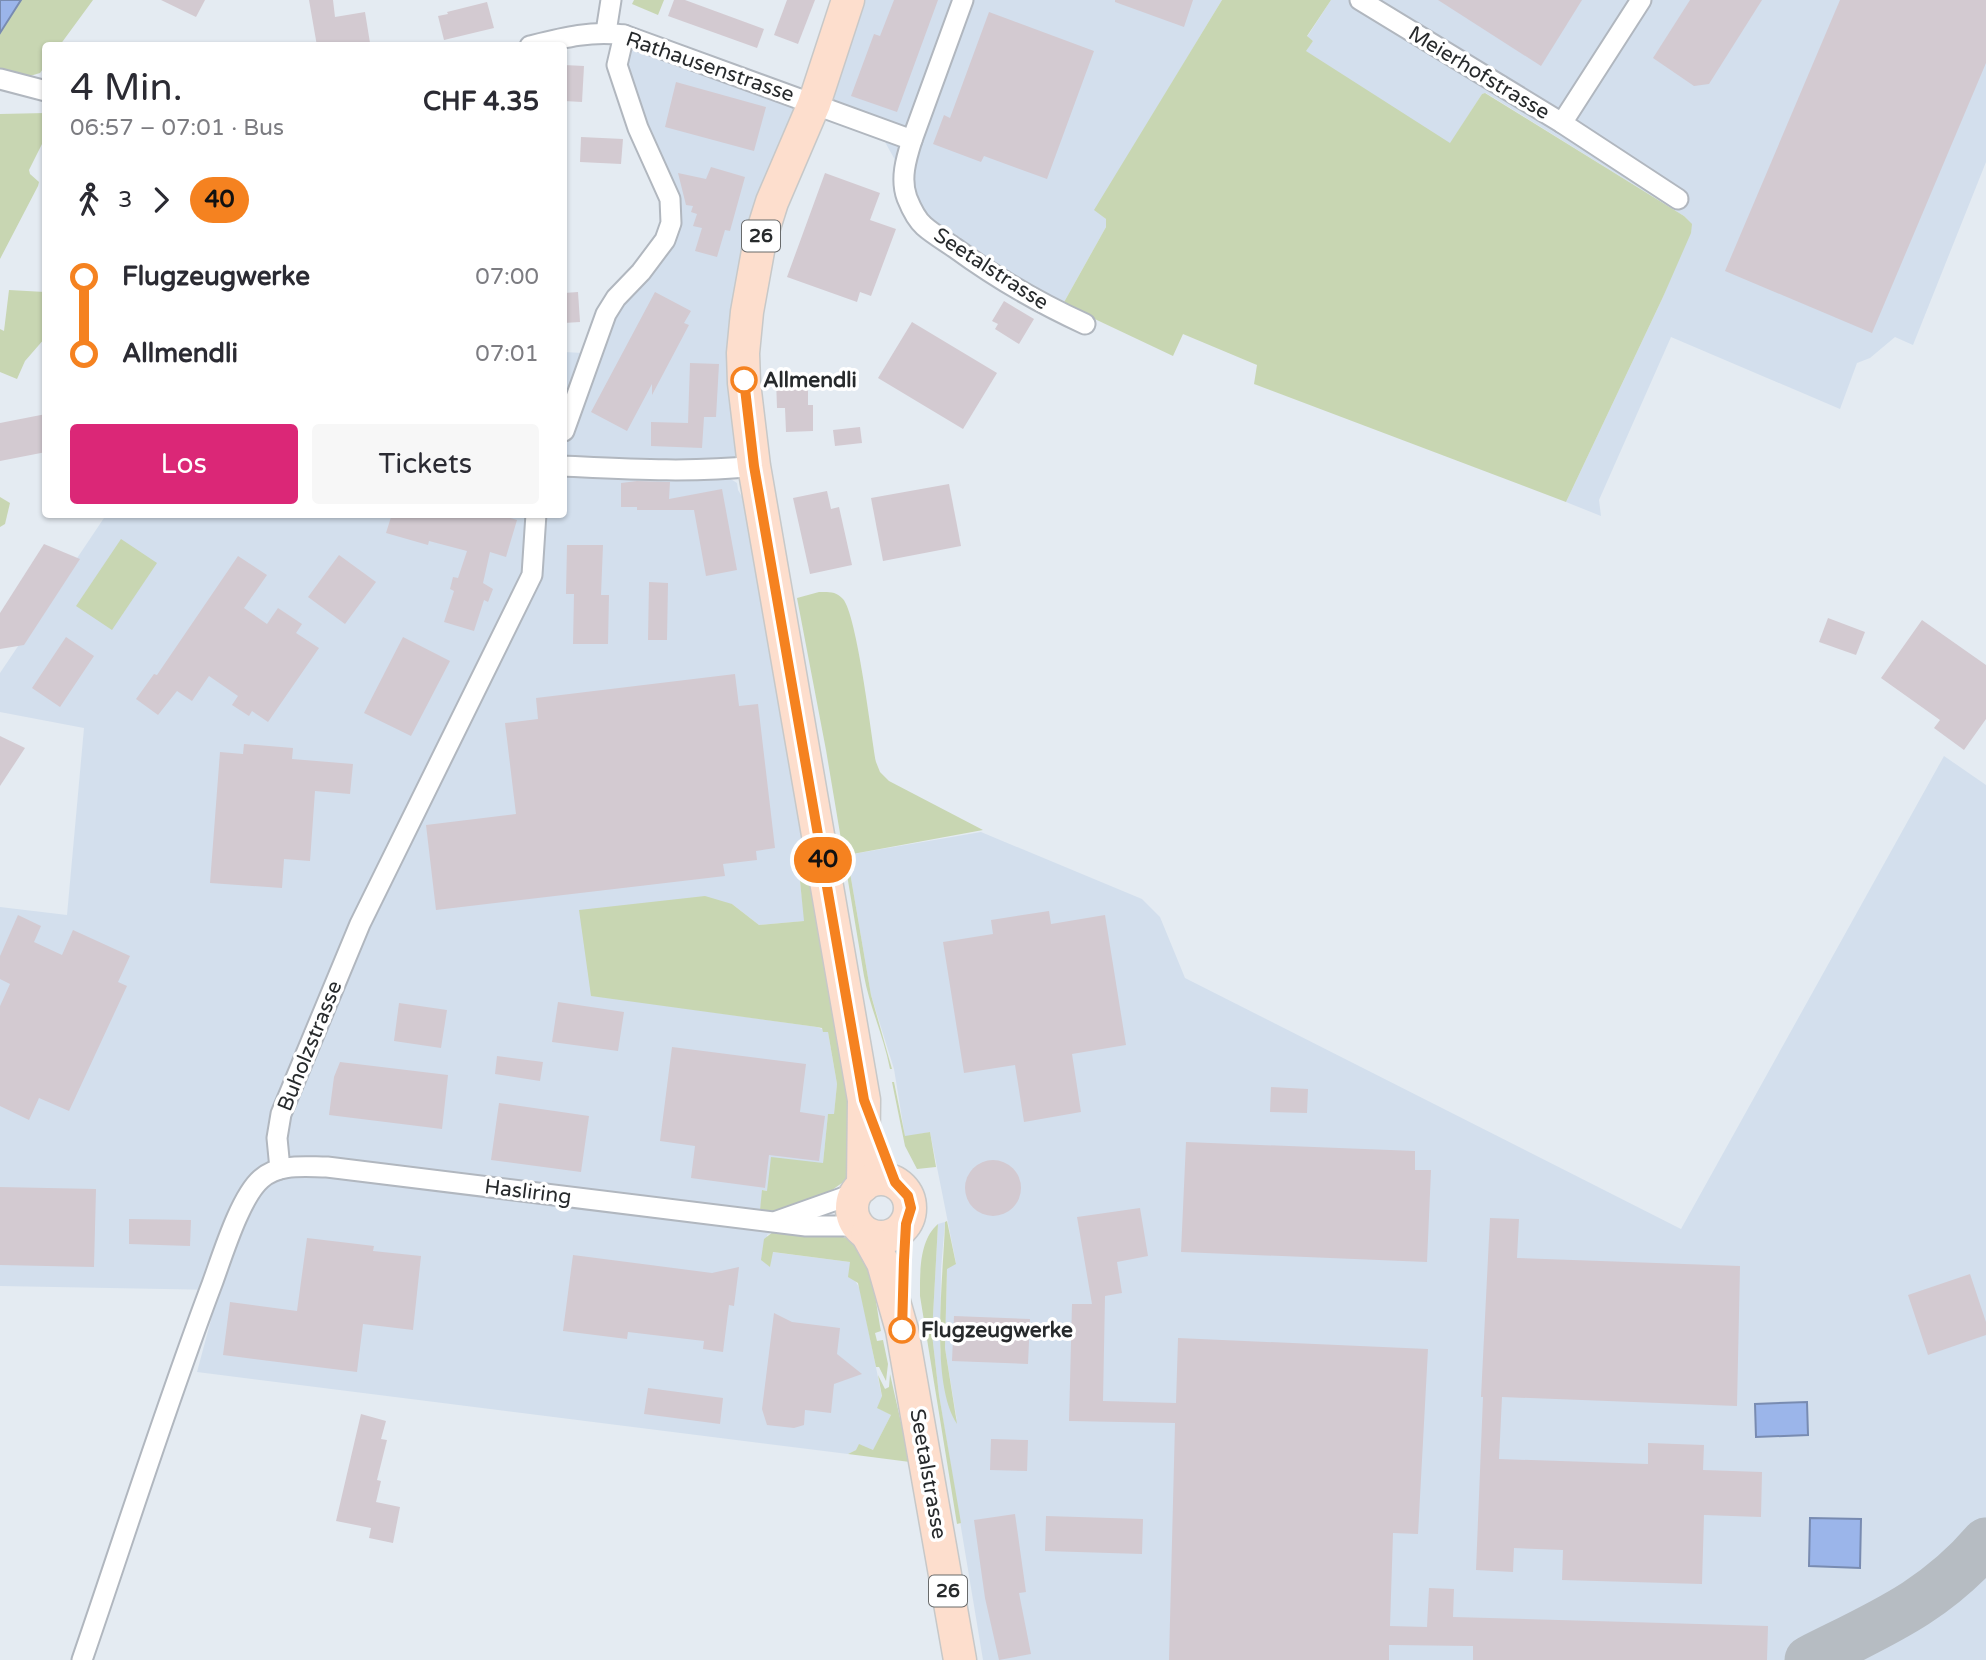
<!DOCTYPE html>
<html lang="de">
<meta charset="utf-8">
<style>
:root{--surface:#fff;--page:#f7f7f7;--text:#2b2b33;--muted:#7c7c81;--accent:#db2777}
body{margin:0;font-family:"Varela Round",sans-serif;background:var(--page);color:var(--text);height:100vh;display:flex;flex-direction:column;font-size:26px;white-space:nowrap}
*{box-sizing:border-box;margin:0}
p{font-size:23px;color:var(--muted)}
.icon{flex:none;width:38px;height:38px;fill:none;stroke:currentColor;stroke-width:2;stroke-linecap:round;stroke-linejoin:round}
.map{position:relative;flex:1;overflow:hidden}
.panel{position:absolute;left:42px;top:42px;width:525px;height:476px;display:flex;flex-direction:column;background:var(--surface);border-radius:7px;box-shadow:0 2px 5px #0004}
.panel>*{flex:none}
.badge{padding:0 14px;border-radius:23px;font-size:24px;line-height:46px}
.map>.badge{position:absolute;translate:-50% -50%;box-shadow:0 0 0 4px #fff}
.legs{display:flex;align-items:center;gap:10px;height:77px;padding:0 28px;font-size:23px}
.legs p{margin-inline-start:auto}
.summary{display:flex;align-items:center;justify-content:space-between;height:119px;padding:0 28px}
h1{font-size:38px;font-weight:600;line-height:52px}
.action{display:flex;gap:14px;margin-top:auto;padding:14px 28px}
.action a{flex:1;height:80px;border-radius:7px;background:var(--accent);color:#fff;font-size:28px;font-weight:600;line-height:80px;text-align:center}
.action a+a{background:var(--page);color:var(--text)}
ul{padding:0 28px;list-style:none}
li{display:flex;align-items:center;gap:24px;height:77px;font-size:26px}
li i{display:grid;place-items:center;width:10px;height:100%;margin:0 9px;background:currentColor}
li i::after{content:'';width:18px;height:18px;margin:-9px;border:5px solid;border-radius:50%;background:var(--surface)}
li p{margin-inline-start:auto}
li:first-child i{background:linear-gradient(#0000 50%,currentColor 0)}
li:last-child i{background:linear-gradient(currentColor 50%,#0000 0)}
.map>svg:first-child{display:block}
.built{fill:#d3dfed}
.green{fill:#c8d6b2}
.water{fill:#9bb5ea;stroke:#788bb1;stroke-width:2}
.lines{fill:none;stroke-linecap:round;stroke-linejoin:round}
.taxiway{stroke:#b6bcc2;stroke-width:49}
.building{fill:#d3cad1}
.minor-casing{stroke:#b1b7bf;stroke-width:23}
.primary-casing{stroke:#c7c8c8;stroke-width:35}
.minor{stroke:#fff;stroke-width:19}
.primary{stroke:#fddecd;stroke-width:32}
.line-1-casing{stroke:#fff;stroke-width:16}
.line-1{stroke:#f58220;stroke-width:10}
.stop-1-dot{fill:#fff;stroke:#f58220;stroke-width:3.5}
.labels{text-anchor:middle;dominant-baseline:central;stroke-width:7;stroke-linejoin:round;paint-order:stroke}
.shield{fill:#fff;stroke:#686a6b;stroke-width:2}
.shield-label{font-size:19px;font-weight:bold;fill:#272a2c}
.street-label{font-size:21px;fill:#272a2c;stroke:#fff}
.stop-label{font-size:21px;font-weight:bold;fill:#272a2c;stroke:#fff;text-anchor:start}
</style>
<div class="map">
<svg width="1986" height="1660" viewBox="0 0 1986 1660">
<rect width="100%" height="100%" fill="#e4ebf2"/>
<g class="built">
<polygon points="865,0 1222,0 1095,210 1106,219 1106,227 1063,304 941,244 898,179 895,160 885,142 821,118"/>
<polygon points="1331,0 1986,0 1986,162 1913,345 1895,337 1870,358 1857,363 1840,409 1671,337 1599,500 1601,516 1566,502 1663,297 1691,224 1684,216 1486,93 1482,94 1450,144 1305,51 1313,41 1307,37"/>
<polygon points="624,35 814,104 760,240 754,466 564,466 564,431 606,314 671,223 617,65"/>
<polygon points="564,352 583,353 564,401"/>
<polygon points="569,473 729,478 737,483 738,490 746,503 812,870 800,882 805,921 759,925 732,904 591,995 817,1027 828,1032 837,1084 834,1115 828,1115 823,1163 767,1191 763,1190 760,1210 773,1232 767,1235 770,1267 772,1252 850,1262 854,1279 860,1289 882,1397 878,1408 891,1415 873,1451 856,1450 848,1454 197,1372 219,1290 0,1286 0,907 67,915 84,728 0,712 0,673 106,515 564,514 564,476"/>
<polygon points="1944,756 1986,785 1986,1660 983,1660 939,1395 932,1334 938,1224 945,1222 941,1269 940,1351 945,1381 957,1421 945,1348 947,1268 956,1263 930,1132 905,1137 894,1069 871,995 847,855 981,832 1142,899 1160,917 1185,978 1681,1229"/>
</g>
<g class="green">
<polygon points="21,0 93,0 60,45 46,46 45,66 40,73 0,85 0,33"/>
<polygon points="634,0 664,0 658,15 632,4"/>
<polygon points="1222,0 1331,0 1307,36 1313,41 1306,51 1450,143 1482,94 1485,93 1684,216 1692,224 1691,233 1663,297 1566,502 1254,384 1257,365 1183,334 1173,356 1063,304 1106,227 1106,219 1094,210"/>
<polygon points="46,113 45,138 29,170 30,174 39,182 38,186 0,259 0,114"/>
<polygon points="9,290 45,292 45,338 25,361 17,379 0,372 0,329 4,331"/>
<polygon points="0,497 10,503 5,524 0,527"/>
<polygon points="121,539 157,563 112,630 76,606"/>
<path d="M819,592C828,592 836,591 843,599C857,615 871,734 876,762L880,772L889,781L983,830L847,855L871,995L892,1069H890C884,1037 870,1008 864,976L826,750L797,598Z"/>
<polygon points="808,870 852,1118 851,1172 846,1180 828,1193 780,1211 760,1210 762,1190 767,1191 771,1157 823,1163 828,1114 834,1114 837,1084 828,1032 823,1032 822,1028 817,1027 591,996 579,910 705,896 732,904 759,925 804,921 800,881"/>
<polygon points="892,1082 894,1082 905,1136 930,1132 936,1167 917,1169 905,1146"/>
<path d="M947,1221L956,1264L947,1269L945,1348L957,1424C929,1382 944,1272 945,1222Z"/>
<path d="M938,1224L932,1334L939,1395L961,1523L957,1524L920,1296C920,1273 919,1240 938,1224Z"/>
<path d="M820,1230L821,1234C832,1235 844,1235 853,1242C873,1256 876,1308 881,1331L875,1333L877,1341L883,1340L888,1364L886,1381L879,1367H876L858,1283L848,1277L850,1262L773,1252L770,1267L761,1260L764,1239L773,1232Z"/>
<polygon points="890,1374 910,1462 848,1454 856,1450 859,1444 873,1450 891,1415 877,1408 882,1396 878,1375 885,1389 889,1387"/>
</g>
<g class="water">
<polygon points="0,0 21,0 0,33"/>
<polygon points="1807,1402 1808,1435 1756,1437 1755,1404"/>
<polygon points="1810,1518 1861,1519 1860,1568 1809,1566"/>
</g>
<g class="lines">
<path class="taxiway" d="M1809,1660C1878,1625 1934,1603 1986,1542"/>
</g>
<g class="building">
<polygon points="161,0 205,0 196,17"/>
<polygon points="309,0 333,0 335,17 365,12 370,43 317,46"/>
<polygon points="674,0 685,0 764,29 757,48 668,16"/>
<polygon points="787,0 815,0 798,44 774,35"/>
<polygon points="894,0 938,0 897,112 851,96 874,34 880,36"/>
<polygon points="1115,0 1193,0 1184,27 1115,2"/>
<polygon points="1438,0 1582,0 1541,66"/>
<polygon points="1690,0 1762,0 1709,84 1694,86 1653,58"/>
<polygon points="1840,0 1986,0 1986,63 1872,333 1725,271"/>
<polygon points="487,2 494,28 444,40 438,16 448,14 447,12"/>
<polygon points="989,12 1094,51 1047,179 984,156 981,162 933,144 944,115 950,118"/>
<polygon points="564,65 584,66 582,102 564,101"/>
<polygon points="676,82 766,107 754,151 665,127"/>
<polygon points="581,137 623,139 621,164 580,162"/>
<polygon points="711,167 745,177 730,231 725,230 717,257 695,251 702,228 693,226 697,214 691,212 693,206 686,205 678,173 706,179"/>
<polygon points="825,173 880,193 870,220 896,229 871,296 860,292 857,302 787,277"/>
<polygon points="578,292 580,322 564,323 564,293"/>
<polygon points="655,292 691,311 684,323 689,325 652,395 652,384 627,431 591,412"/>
<polygon points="1004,301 1034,319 1019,344 995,329 998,324 992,321"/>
<polygon points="912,322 997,373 963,429 878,378"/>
<polygon points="690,363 719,364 716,417 704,417 702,448 651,446 651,422 688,423"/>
<polygon points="808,378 808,405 813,405 813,431 786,432 785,408 777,408 776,379"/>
<polygon points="46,414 46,452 0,461 0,423"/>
<polygon points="860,427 862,443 835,446 833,430"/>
<polygon points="637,481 670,482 669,499 722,489 737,570 706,576 694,510 637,510 637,507 621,507 621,483"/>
<polygon points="949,484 961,546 883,561 871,498"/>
<polygon points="827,491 831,509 839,507 852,565 810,574 793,498"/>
<polygon points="392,514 497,514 517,520 506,557 490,552 483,583 493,589 488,602 484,600 474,631 444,622 454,591 450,589 453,577 458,578 467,551 429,541 428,545 386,533"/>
<polygon points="44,544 80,559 24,645 0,649 0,613"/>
<polygon points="567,545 603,545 601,595 609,595 608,644 573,644 574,594 566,594"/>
<polygon points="339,555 376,582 345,624 308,597"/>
<polygon points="238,556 267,575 244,608 267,624 278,608 302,624 296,633 319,648 268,722 252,711 249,716 232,705 238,696 209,676 192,701 177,691 158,715 136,699 154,674 157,675"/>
<polygon points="649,582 668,583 667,640 648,640"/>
<polygon points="1828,618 1865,632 1856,655 1819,642"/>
<polygon points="1922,620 1986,665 1986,719 1964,750 1934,728 1940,720 1881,678"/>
<polygon points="66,637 94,656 60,707 32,688"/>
<polygon points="403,637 450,661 411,736 364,713"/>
<polygon points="735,674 739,706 758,704 775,848 756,851 757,860 723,864 725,876 436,910 426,825 516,814 505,723 538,719 536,698"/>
<polygon points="0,736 25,748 0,786"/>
<polygon points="244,744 293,748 292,759 353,764 350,794 315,791 310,861 284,859 282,888 210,883 220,752 243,754"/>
<polygon points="1049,911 1051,924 1105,915 1126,1045 1072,1054 1081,1112 1024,1122 1015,1065 964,1073 943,942 993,934 991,920"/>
<polygon points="18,915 41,926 34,942 62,955 73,930 130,956 118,982 127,986 69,1111 39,1098 29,1120 0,1106 0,1006 10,984 0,979 0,956"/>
<polygon points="558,1002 624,1012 618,1051 552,1042"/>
<polygon points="399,1003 447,1010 441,1048 394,1041"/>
<polygon points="672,1047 806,1064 800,1112 825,1116 819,1161 769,1155 765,1188 691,1178 695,1146 660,1141"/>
<polygon points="497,1056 543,1062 540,1081 495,1074"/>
<polygon points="340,1062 448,1075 442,1129 329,1115 334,1077"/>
<polygon points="1271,1087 1308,1089 1307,1113 1270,1112"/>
<polygon points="499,1103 589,1116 581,1172 491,1160"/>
<polygon points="1186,1142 1415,1151 1415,1170 1431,1170 1427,1262 1181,1252"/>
<circle cx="993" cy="1188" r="28"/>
<polygon points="0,1187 96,1189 94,1267 0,1265"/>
<polygon points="1140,1208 1148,1256 1117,1262 1122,1293 1105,1296 1103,1401 1176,1403 1178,1338 1428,1349 1418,1534 1393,1533 1390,1626 1427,1627 1429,1588 1454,1589 1453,1617 1768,1626 1767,1660 1473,1660 1473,1646 1389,1645 1389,1660 1169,1660 1175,1423 1069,1421 1072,1304 1092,1304 1077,1217"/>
<polygon points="1490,1218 1519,1219 1517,1258 1740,1266 1737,1406 1502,1397 1499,1459 1648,1464 1648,1443 1704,1445 1703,1470 1762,1472 1761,1517 1704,1515 1702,1584 1562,1580 1563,1550 1514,1548 1513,1572 1476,1570 1483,1397 1481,1397"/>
<polygon points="129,1219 191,1220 190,1246 129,1244"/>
<polygon points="307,1238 374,1246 373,1251 421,1256 413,1330 363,1324 357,1372 223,1355 230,1302 297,1311"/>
<polygon points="573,1255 712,1273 739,1267 734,1306 729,1305 723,1352 703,1349 704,1341 628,1332 627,1339 563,1331"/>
<polygon points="1970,1274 1986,1322 1986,1335 1928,1355 1908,1295"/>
<polygon points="774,1313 792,1322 840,1328 837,1354 862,1374 834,1384 831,1413 805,1410 804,1425 794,1428 767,1425 762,1409"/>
<polygon points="954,1316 1030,1319 1028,1364 952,1361"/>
<polygon points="648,1388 723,1398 720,1424 644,1414"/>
<polygon points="361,1414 386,1421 381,1439 387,1440 377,1480 381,1481 376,1502 400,1507 393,1543 369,1538 371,1528 336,1521"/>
<polygon points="991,1439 1028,1440 1027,1471 990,1470"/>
<polygon points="1015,1514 1026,1592 1019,1593 1031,1654 999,1660 985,1598 974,1520"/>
<polygon points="1046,1516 1143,1519 1142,1554 1045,1551"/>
</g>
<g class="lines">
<defs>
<g id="minor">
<polyline points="1360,0 1562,123 1641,0"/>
<polyline points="606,32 611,0"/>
<path d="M530,46C562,38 592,30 624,35L912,140C906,159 900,179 907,198C911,208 916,219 924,226C933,234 945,241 955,248C996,278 1039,303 1085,324"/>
<polyline points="0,79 46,91"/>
<polyline points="1562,123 1678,199"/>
<polyline points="912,140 963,0"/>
<polyline points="564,431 606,314 616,298 641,272 665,240 671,223 670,199 638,128 617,65 624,35"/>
<path d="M564,466C627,469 691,473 754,466"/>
<polyline points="280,1169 277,1138 281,1114 360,924 532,575 536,514"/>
<polyline points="777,1221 856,1193"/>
<path d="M82,1660C125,1535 165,1408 212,1284C222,1257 240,1197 261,1179C279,1163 305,1167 327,1167L806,1226H858"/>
</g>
<g id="primary">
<polyline points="848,0 814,104 772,202 760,240 747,312 743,353 744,383 754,466 864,1100 863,1186"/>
<circle cx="881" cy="1208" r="29"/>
<polyline points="867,1234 883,1263 902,1330 960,1660"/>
</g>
</defs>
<use href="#minor" class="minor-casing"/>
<use href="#primary" class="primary-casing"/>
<use href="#minor" class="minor"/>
<use href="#primary" class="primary"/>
</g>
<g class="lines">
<defs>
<polyline id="line-1" points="744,380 754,466 864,1100 895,1182 908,1196 911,1208 906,1224 904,1260 902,1330"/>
</defs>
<use href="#line-1" class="line-1-casing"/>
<use href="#line-1" class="line-1"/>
</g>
<g class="stop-1-dot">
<circle cx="744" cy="380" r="12"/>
<circle cx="902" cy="1330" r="12"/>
</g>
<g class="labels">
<g class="shield">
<rect x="742" y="220.5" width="38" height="31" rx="5"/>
<rect x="929" y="1575.5" width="38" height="31" rx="5"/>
</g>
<g class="shield-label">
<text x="761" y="236">26</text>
<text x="948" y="1591">26</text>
</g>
<g class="street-label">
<text transform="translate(710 67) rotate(19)">Rathausenstrasse</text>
<text transform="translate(1479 73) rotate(31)">Meierhofstrasse</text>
<text transform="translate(991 269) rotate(33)">Seetalstrasse</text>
<text transform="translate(310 1046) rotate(-68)">Buholzstrasse</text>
<text transform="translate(528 1192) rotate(7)">Hasliring</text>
<text transform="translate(928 1474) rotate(80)">Seetalstrasse</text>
</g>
<g class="stop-label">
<text x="763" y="380">Allmendli</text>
<text x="921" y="1330">Flugzeugwerke</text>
</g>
</g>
</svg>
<b class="badge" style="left:823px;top:860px;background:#f58220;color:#111">40</b>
<section class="panel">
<div class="summary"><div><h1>4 Min.</h1><p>06:57 – 07:01 · Bus</p></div><b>CHF 4.35</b></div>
<div class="legs"><svg class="icon" aria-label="walk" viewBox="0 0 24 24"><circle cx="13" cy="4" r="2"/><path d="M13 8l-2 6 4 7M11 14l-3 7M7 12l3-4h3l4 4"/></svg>3<svg class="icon" aria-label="forward" viewBox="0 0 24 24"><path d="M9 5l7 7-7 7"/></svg><b class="badge" style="background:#f58220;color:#111">40</b></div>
<ul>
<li><i style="color:#f58220"></i><b>Flugzeugwerke</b><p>07:00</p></li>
<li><i style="color:#f58220"></i><b>Allmendli</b><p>07:01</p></li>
</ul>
<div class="action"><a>Los</a><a>Tickets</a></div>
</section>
</div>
